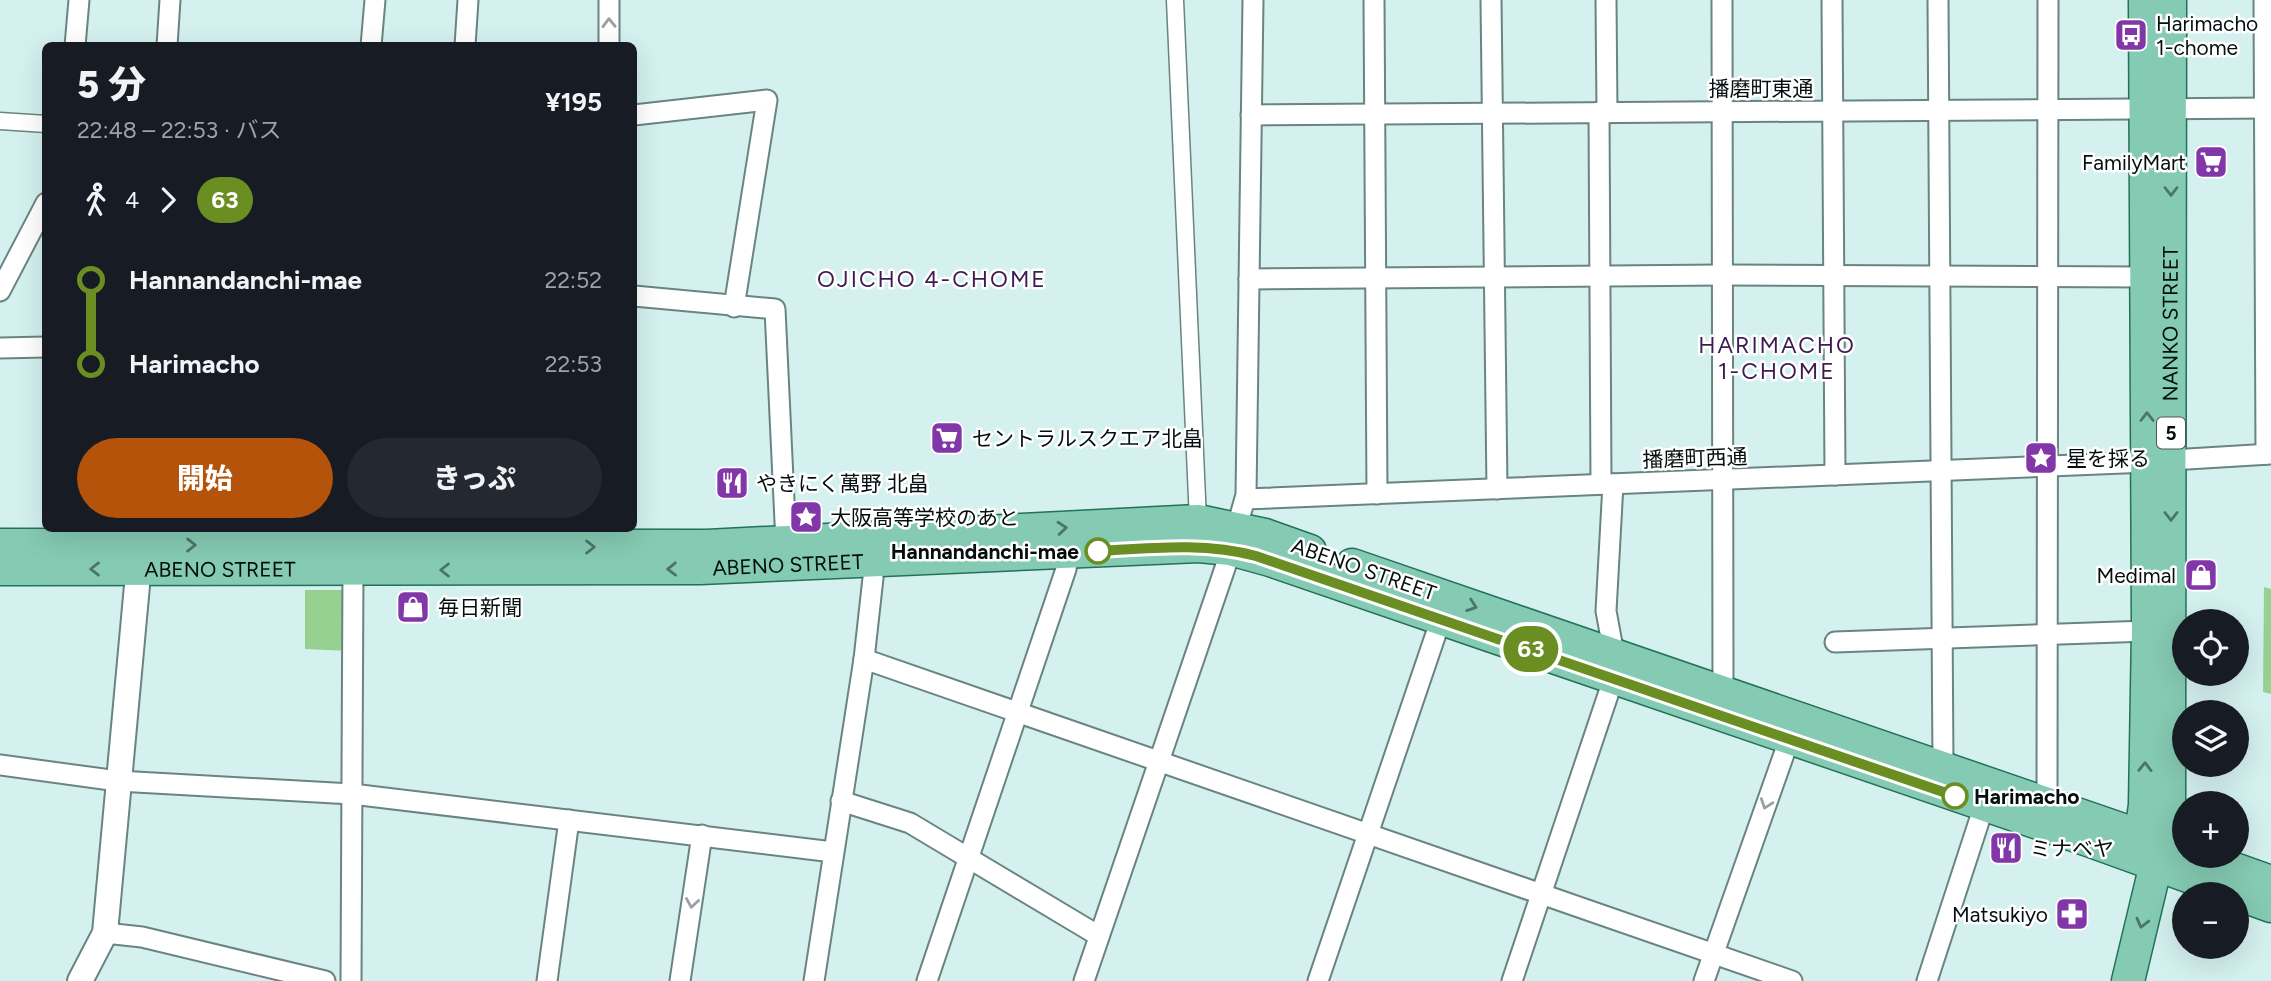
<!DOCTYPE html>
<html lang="ja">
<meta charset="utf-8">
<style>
:root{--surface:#171b24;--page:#242831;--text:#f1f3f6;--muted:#9ea1a6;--accent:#b45309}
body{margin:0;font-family:Figtree,"Noto Sans JP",sans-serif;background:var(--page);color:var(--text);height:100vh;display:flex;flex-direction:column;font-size:26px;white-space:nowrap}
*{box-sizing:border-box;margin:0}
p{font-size:23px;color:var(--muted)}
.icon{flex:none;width:38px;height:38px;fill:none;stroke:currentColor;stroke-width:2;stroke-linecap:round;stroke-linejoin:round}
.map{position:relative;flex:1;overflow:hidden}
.sheet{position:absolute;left:42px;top:42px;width:595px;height:490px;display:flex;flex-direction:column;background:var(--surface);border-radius:10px;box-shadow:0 7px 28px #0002}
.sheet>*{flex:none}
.badge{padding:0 14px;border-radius:23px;font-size:24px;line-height:46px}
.tools{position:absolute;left:2172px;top:609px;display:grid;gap:14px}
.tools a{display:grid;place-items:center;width:77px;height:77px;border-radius:50%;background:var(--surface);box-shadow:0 7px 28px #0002;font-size:35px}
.map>.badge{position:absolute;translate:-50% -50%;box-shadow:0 0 0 4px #fff}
.legs{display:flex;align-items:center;gap:10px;height:77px;padding:0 35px;font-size:23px}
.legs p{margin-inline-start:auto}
.overview{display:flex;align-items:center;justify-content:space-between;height:119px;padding:0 35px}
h1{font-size:38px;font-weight:800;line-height:52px}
.cta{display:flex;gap:14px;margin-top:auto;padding:14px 35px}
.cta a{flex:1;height:80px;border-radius:42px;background:var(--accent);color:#fff;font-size:28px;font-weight:800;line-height:80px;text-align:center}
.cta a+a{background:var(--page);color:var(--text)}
ul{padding:0 35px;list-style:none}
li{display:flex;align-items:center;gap:24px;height:84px;font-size:26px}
li i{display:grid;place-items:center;width:10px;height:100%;margin:0 9px;background:currentColor}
li i::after{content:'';width:18px;height:18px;margin:-9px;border:5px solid;border-radius:50%;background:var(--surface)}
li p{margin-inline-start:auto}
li:first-child i{background:linear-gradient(#0000 50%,currentColor 0)}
li:last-child i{background:linear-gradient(currentColor 50%,#0000 0)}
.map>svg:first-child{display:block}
.green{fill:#96d192}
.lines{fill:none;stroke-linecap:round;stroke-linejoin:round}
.pedestrian-casing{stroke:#698482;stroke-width:19}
.minor-casing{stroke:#698482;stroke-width:23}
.tertiary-casing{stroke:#698482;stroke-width:28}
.primary-casing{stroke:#247159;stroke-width:35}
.pedestrian{stroke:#fff;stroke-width:16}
.minor{stroke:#fff;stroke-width:19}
.tertiary{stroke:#fff;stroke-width:24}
.primary{stroke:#85cab3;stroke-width:32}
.oneway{stroke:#9b9f9f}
.oneway2{stroke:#4b7569}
.line-1-casing{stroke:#fff;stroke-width:16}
.line-1{stroke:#6b8e23;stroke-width:10}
.stop-1-dot{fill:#fff;stroke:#6b8e23;stroke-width:3.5}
.labels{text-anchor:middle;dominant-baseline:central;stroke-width:5;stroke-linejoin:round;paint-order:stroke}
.shield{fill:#fff;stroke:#505656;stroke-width:2}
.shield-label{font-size:19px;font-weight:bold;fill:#050e0e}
.poi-label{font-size:21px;fill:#050e0e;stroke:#fff;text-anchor:start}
.street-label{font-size:21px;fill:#050e0e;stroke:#fff}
.stop-label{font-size:21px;font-weight:bold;fill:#050e0e;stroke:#fff;text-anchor:end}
.neighbourhood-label{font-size:23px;letter-spacing:2px;fill:#3f1b52;stroke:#fff}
</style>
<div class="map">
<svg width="2271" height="981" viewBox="0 0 2271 981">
<rect width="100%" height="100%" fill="#d4f1ef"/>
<g class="green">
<polygon points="2264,587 2271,589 2271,694 2263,692"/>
<polygon points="305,590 348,590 349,651 305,649"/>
</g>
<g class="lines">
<defs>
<g id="pedestrian">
<polyline points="1175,0 1198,521"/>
<polyline points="0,121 46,124"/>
</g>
<g id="minor">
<polyline points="609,0 609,46"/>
<polyline points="1374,0 1377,494"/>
<polyline points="1491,0 1497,489"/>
<polyline points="1606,0 1607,112"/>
<polyline points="1722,0 1723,691"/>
<polyline points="1832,0 1835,475"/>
<polyline points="1938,0 1943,767"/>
<polyline points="2264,0 2266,454"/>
<polyline points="75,46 79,0"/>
<polyline points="167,46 170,0"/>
<polyline points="371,46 375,0"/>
<polyline points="465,46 468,0"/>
<polyline points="1599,112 1601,484"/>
<polyline points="634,115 767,100 734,307"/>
<polyline points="1251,115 2271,108"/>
<polyline points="1249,279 1721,275 2146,277"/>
<polyline points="0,291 46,203"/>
<polyline points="634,296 775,309 786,543"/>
<polyline points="0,348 46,347"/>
<polyline points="2171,460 2271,454"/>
<polyline points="1245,499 2148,462"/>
<polyline points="1835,642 2148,631"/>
<polyline points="864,659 1792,981"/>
<polyline points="0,765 118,781 352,794 833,852"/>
<polyline points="841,801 910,823 1099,936"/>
<polyline points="2047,804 2048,0"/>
<polyline points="105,933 142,937 325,981"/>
<polyline points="351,981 353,569"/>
<polyline points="547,981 569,820"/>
<polyline points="680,981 702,835"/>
<polyline points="814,981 864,659 873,578 873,552"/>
<polyline points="927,981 1066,569 1069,552"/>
<polyline points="1084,981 1225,568 1246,495 1253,0"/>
<polyline points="1318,981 1441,619"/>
<polyline points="1512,981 1614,677 1614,654 1606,611 1613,484"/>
<polyline points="1704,981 1789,740"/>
<polyline points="1927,981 1984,806"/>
</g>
<polyline id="tertiary" points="80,981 105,933 140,553"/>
<g id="primary">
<polyline points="0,545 707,546 1198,521 1265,535 1310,551"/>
<polyline points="1352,565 2184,851"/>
<path id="s1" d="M0,569L700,568L1199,546L1230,549L1270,560L2088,840L2271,906"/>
<polyline points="2138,856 2145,805 2148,631 2145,0"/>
<polyline points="2198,856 2271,882"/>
<path id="s2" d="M2128,981L2169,810L2170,0"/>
</g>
</defs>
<use href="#pedestrian" class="pedestrian-casing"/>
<use href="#minor" class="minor-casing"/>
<use href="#tertiary" class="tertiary-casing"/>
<use href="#primary" class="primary-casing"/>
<use href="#pedestrian" class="pedestrian"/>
<use href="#minor" class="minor"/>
<use href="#tertiary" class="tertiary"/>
<use href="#primary" class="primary"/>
</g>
<defs><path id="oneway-chevron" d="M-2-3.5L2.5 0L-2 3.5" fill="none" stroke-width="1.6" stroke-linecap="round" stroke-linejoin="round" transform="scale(1.75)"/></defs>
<g class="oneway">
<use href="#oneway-chevron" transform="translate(609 23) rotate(-91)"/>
<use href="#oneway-chevron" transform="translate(1766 804) rotate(109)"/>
<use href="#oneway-chevron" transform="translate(692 903) rotate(99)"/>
</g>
<g class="oneway2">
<use href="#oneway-chevron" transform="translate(2171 191) rotate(90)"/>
<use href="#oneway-chevron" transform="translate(2147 417) rotate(-90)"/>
<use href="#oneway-chevron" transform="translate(2171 516) rotate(90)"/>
<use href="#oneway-chevron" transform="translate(1062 528) rotate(-5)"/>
<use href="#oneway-chevron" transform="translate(191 545)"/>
<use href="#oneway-chevron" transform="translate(590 547)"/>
<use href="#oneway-chevron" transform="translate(95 569) rotate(180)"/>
<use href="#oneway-chevron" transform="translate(672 569) rotate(179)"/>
<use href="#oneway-chevron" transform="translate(445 570) rotate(-180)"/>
<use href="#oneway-chevron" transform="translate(1472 606) rotate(19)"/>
<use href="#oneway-chevron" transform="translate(2145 767) rotate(-89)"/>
<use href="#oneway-chevron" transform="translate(2142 923) rotate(104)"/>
</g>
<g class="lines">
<defs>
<path id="line-1" d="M1098,551C1151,548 1205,542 1256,556L1955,796"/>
</defs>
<use href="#line-1" class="line-1-casing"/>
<use href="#line-1" class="line-1"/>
</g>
<defs>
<symbol id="bus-square" viewBox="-11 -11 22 22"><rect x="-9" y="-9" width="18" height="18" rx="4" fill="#8237a9" stroke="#fff"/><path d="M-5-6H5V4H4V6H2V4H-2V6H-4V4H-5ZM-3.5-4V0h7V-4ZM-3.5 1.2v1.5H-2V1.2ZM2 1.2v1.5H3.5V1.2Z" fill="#fff"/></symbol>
<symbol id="supermarket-square" viewBox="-11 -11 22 22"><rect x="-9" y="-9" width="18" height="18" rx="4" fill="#8237a9" stroke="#fff"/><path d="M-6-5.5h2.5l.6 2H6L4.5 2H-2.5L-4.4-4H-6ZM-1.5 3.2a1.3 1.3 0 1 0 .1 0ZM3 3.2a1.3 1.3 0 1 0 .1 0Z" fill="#fff"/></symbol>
<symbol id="sight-square" viewBox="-11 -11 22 22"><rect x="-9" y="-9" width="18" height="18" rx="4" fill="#8237a9" stroke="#fff"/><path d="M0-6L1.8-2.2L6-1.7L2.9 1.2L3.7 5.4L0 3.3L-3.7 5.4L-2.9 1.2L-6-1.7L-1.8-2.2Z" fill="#fff"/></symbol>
<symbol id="restaurant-square" viewBox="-11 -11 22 22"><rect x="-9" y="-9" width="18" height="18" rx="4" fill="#8237a9" stroke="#fff"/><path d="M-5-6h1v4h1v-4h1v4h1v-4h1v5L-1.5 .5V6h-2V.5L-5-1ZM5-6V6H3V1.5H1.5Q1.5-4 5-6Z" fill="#fff"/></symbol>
<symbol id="shop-square" viewBox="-11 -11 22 22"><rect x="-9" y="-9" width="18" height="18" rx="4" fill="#8237a9" stroke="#fff"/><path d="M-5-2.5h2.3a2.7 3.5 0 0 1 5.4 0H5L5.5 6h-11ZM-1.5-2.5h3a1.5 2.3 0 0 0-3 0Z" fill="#fff"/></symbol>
<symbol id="pharmacy-square" viewBox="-11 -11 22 22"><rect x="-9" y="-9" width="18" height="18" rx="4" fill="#8237a9" stroke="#fff"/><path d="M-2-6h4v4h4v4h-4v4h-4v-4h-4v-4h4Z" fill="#fff"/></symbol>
</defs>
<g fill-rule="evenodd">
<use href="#bus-square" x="2112" y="16" width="38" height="38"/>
<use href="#supermarket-square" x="2192" y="143" width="38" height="38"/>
<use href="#supermarket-square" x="928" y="419" width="38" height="38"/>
<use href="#sight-square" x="2022" y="439" width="38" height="38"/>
<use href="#restaurant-square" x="713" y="464" width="38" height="38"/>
<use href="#sight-square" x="787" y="498" width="38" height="38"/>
<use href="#shop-square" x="2182" y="556" width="38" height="38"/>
<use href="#shop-square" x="394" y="588" width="38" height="38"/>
<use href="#restaurant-square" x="1987" y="829" width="38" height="38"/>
<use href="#pharmacy-square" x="2053" y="895" width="38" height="38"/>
</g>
<g class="stop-1-dot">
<circle cx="1098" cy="551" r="12"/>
<circle cx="1955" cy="796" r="12"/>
</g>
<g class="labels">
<rect class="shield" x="2157" y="417.5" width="28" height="31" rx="5"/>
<g class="shield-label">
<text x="2171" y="433">5</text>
</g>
<g class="poi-label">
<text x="2156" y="23">Harimacho<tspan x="2156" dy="24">1-chome</tspan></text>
<text x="2186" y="162" text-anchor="end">FamilyMart</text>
<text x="972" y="438">セントラルスクエア北畠</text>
<text x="2066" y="458">星を採る</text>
<text x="756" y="483">やきにく萬野 北畠</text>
<text x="830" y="517">大阪高等学校のあと</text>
<text x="2176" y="575" text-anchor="end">Medimal</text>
<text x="438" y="607">毎日新聞</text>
<text x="2030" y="848">ミナベヤ</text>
<text x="2048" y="914" text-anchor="end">Matsukiyo</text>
</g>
<g class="street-label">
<text x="1761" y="88">播磨町東通</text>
<text stroke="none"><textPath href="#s2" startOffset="662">NANKO STREET</textPath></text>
<text transform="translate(1695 458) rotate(-2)">播磨町西通</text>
<text stroke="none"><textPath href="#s1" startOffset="788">ABENO STREET</textPath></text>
<text stroke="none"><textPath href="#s1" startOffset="220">ABENO STREET</textPath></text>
<text transform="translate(1364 569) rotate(19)">ABENO STREET</text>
</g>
<g class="stop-label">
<text x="1079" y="551">Hannandanchi-mae</text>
<text x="1974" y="796" text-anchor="start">Harimacho</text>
</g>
<g class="neighbourhood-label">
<text x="932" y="279">OJICHO 4-CHOME</text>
<text x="1777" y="345">HARIMACHO<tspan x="1777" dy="26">1-CHOME</tspan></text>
</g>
</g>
</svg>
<div class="tools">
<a><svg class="icon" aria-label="locate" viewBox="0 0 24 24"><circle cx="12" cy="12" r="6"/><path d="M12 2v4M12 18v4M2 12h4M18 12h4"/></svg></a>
<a><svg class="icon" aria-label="layers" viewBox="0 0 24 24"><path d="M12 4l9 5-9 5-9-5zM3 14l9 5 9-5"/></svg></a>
<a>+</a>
<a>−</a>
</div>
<b class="badge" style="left:1531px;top:649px;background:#6b8e23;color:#fff">63</b>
<section class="sheet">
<div class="overview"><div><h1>5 分</h1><p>22:48 – 22:53 · バス</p></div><b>¥195</b></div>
<div class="legs"><svg class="icon" aria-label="walk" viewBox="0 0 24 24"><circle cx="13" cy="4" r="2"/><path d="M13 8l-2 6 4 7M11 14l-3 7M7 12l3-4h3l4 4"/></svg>4<svg class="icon" aria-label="forward" viewBox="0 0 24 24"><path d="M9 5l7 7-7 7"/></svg><b class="badge" style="background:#6b8e23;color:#fff">63</b></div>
<ul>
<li><i style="color:#6b8e23"></i><b>Hannandanchi-mae</b><p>22:52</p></li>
<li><i style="color:#6b8e23"></i><b>Harimacho</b><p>22:53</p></li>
</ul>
<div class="cta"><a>開始</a><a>きっぷ</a></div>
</section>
</div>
